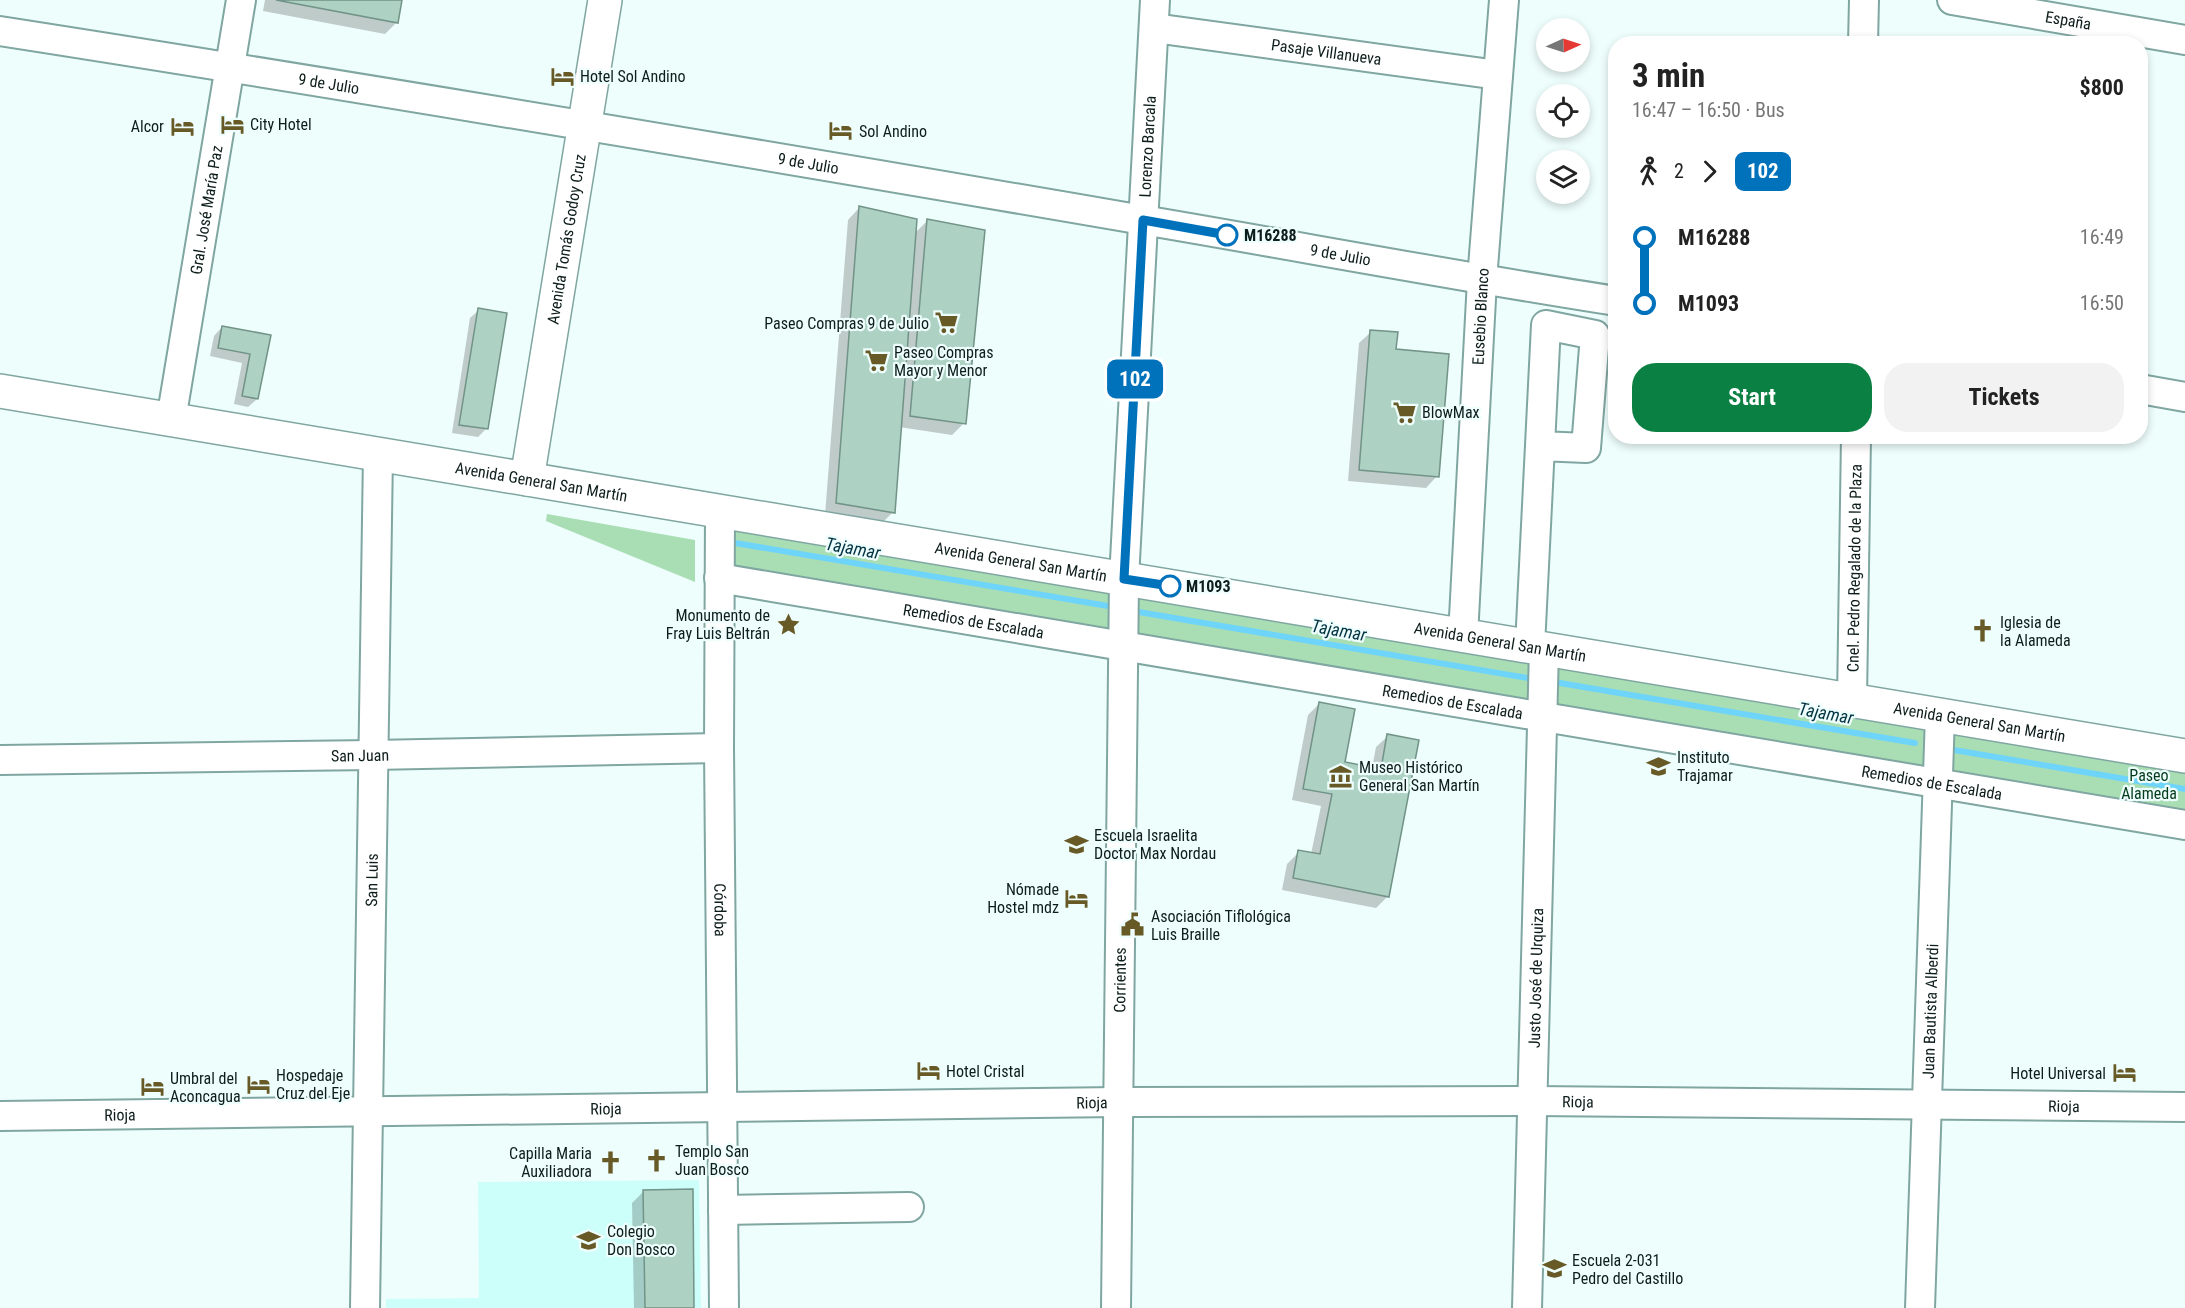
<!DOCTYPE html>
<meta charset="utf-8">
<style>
:root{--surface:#fff;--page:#f2f2f2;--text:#222;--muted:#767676;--accent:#0b8043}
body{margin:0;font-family:"Roboto Condensed",sans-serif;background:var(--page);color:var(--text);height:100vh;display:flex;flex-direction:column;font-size:22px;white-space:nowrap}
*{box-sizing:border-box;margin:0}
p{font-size:20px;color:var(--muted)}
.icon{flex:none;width:33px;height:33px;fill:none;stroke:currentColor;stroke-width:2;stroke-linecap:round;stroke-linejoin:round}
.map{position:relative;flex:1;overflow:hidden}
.drawer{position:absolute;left:1608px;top:36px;width:540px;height:408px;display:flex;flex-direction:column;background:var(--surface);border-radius:24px;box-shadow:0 3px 9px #0003}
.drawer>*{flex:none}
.badge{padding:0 12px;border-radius:9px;font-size:21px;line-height:39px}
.needle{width:39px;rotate:87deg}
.buttons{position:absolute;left:1536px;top:18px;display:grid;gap:12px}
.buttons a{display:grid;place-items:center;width:54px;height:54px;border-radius:50%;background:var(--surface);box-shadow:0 3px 9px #0003;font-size:30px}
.map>.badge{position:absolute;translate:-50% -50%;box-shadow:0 0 0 3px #fff}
.legs{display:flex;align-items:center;gap:9px;height:66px;padding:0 24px;font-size:20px}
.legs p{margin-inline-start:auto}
.head{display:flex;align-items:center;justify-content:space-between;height:102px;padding:0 24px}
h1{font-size:33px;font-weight:700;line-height:45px}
.button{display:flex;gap:12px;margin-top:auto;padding:12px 24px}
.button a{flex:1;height:69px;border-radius:24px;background:var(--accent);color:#fff;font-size:24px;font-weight:700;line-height:69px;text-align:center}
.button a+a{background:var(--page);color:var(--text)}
ul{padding:0 24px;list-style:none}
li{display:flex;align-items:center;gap:21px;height:66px;font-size:22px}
li i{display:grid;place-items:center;width:9px;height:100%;margin:0 8px;background:currentColor}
li i::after{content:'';width:15px;height:15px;margin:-8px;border:4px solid;border-radius:50%;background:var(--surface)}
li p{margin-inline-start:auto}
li:first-child i{background:linear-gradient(#0000 50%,currentColor 0)}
li:last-child i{background:linear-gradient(currentColor 50%,#0000 0)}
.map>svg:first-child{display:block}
.built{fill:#ccfff9}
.green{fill:#a9deb4}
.shadow{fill:#0003}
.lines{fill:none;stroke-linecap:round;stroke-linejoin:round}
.stream{stroke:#6fd4f9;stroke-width:6}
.building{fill:#add1c3;stroke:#729387;stroke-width:1.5}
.minor-casing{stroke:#80a6a2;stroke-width:32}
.major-casing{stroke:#80a6a2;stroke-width:36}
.minor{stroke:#fff;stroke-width:28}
.major{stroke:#fff;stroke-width:33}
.line-1-casing{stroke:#fff;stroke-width:14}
.line-1{stroke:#0072bc;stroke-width:9}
.stop-1-dot{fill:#fff;stroke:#0072bc;stroke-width:3}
.labels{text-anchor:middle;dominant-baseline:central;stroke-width:4.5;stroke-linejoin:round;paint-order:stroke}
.street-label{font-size:16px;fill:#0d1d1b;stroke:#eefefc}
.poi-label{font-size:16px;fill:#0d1d1b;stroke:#eefefc;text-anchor:start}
.stop-label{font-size:16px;font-weight:bold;fill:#0d1d1b;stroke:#eefefc;text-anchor:start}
.park-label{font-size:16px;fill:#013b19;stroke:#eefefc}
.water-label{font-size:18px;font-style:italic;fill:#053545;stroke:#eefefc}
</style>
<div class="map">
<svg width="2185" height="1308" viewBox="0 0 2185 1308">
<rect width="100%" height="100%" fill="#eefefc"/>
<polygon class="built" points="699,1180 701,1308 386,1308 386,1299 479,1298 478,1182"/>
<g class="green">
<polygon points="720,511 2185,756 2185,825 719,578"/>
<polygon points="547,514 695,540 695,582 546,521"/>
</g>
<g class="shadow">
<polygon points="265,0 401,0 396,23 385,34 263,11"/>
<polygon points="859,208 914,234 927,221 964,423 952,435 899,427 893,512 881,524 825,515 848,220"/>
<polygon points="479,310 487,428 478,437 452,433 470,318"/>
<polygon points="222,327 269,336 257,399 248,407 234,404 242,363 210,356 214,336"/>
<polygon points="1371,332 1395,351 1437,476 1426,488 1348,481 1359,343"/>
<polygon points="1320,703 1343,763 1372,768 1376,747 1388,736 1388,896 1376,908 1282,890 1287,864 1299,852 1311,854 1321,806 1292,800 1308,715"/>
<polygon points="644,1191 693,1308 634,1308 632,1203"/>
</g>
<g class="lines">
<g class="stream">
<polyline points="735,543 1108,606"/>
<polyline points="1139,612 1533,679"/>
<polyline points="1554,682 1915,743"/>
<polyline points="1948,749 2185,789"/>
</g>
</g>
<g class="building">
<polygon points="276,0 402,0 398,23"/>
<polygon points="859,206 917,219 895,513 836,503"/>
<polygon points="927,219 985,230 966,424 910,416"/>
<polygon points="478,308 507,313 488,429 459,425"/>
<polygon points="222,326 271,335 258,399 242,396 250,354 218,348"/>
<polygon points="1370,330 1398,332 1396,349 1449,354 1439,477 1359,470"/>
<polygon points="1319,702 1355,709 1345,762 1381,769 1387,734 1419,740 1389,897 1293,878 1298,850 1320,854 1332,794 1303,789"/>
<polygon points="693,1189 694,1308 645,1308 643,1190"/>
</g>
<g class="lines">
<defs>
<g id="minor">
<path id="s1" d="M1952,0L2185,40"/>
<path id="s2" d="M1154,28L1498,75"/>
<path id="s3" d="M0,31C379,90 758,154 1137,219C1297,246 1455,276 1616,301"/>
<polyline points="1863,44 1864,0"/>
<polyline points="2140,389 2185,397"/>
<path id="s4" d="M171,420L241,0"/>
<path id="s5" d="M720,511L719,748L724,1308"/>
<path id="s6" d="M719,578L2185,825"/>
<path id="s7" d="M1463,636L1482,280L1504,0"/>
<polyline points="1530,646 1546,325 1595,335 1586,448 1540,446"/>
<path id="s8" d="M1852,700L1856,436"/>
<path id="s9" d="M0,760L373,755L719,748"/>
<path id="s10" d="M0,1116L1118,1102L1533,1101L2185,1107"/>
<polyline points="723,1210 909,1207"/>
<path id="s11" d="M365,1308L378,454"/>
<path id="s12" d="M1116,1308L1124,579L1155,0"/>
<path id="s13" d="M1527,1308L1544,649"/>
<path id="s14" d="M1920,1308L1940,715"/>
</g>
<g id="major">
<path id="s15" d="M0,391L2185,756"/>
<path id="s16" d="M527,479L605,0"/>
</g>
</defs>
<use href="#minor" class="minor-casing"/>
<use href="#major" class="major-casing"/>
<use href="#minor" class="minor"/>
<use href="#major" class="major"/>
</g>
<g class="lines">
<defs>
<polyline id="line-1" points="1170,586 1124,579 1143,220 1227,235"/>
</defs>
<use href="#line-1" class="line-1-casing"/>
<use href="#line-1" class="line-1"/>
</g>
<defs>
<symbol id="hotel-bare" viewBox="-9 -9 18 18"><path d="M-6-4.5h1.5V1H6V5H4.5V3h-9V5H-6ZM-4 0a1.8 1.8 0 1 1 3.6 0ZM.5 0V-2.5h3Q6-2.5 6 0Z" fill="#675a27" stroke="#eefefc" stroke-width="2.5" paint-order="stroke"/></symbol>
<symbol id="supermarket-bare" viewBox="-9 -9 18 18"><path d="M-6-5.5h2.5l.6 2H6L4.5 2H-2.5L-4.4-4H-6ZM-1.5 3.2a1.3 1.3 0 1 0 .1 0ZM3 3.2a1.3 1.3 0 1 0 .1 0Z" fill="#675a27" stroke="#eefefc" stroke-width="2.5" paint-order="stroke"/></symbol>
<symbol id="sight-bare" viewBox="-9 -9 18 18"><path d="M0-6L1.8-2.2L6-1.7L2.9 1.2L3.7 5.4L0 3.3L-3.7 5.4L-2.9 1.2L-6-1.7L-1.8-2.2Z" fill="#675a27" stroke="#eefefc" stroke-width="2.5" paint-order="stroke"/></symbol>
<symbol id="church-bare" viewBox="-9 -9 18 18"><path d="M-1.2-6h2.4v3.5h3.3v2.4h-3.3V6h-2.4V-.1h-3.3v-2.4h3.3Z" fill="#675a27" stroke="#eefefc" stroke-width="2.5" paint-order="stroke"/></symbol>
<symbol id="school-bare" viewBox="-9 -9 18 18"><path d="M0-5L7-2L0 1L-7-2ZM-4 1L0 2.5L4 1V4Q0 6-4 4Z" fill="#675a27" stroke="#eefefc" stroke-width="2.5" paint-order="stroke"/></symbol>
<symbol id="museum-bare" viewBox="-9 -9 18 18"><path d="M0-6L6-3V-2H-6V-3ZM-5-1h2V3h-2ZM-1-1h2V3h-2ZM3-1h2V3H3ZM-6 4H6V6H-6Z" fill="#675a27" stroke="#eefefc" stroke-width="2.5" paint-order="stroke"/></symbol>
<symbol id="civic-bare" viewBox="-9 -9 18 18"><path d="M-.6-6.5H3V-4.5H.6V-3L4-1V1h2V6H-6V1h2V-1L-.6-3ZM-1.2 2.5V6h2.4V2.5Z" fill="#675a27" stroke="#eefefc" stroke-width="2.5" paint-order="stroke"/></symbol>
</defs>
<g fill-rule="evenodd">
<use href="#hotel-bare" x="546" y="60" width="33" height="33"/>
<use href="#hotel-bare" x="216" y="108" width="33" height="33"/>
<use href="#hotel-bare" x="166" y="110" width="33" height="33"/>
<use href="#hotel-bare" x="824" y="114" width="33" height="33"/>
<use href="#supermarket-bare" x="930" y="306" width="33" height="33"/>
<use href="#supermarket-bare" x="860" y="344" width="33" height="33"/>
<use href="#supermarket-bare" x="1388" y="396" width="33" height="33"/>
<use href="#sight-bare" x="772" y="608" width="33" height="33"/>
<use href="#church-bare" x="1966" y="614" width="33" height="33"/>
<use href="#school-bare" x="1642" y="750" width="33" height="33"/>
<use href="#museum-bare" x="1324" y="760" width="33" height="33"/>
<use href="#school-bare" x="1060" y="828" width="33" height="33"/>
<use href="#hotel-bare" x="1060" y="882" width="33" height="33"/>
<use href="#civic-bare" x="1116" y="908" width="33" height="33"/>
<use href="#hotel-bare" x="912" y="1054" width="33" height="33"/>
<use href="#hotel-bare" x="2108" y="1056" width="33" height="33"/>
<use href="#hotel-bare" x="242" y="1068" width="33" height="33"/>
<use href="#hotel-bare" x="136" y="1070" width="33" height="33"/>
<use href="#church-bare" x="640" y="1144" width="33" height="33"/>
<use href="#church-bare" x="594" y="1146" width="33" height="33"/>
<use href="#school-bare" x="572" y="1224" width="33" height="33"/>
<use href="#school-bare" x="1538" y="1252" width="33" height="33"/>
</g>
<g class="stop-1-dot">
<circle cx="1227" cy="235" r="10"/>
<circle cx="1170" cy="586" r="10"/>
</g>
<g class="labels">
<g class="street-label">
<text stroke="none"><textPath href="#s1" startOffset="118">España</textPath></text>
<text stroke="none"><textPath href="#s2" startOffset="174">Pasaje Villanueva</textPath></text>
<text stroke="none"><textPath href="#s3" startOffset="333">9 de Julio</textPath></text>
<text stroke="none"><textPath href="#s12" startOffset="1162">Lorenzo Barcala</textPath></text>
<text stroke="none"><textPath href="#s3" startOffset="819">9 de Julio</textPath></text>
<text stroke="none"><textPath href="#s4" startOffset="213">Gral. José María Paz</textPath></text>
<text stroke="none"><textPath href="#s16" startOffset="243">Avenida Tomás Godoy Cruz</textPath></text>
<text stroke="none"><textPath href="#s3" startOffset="1359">9 de Julio</textPath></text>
<text stroke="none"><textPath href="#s7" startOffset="320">Eusebio Blanco</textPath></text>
<text stroke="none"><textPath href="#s15" startOffset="549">Avenida General San Martín</textPath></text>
<text stroke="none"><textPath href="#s15" startOffset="1035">Avenida General San Martín</textPath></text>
<text stroke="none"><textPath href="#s8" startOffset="132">Cnel. Pedro Regalado de la Plaza</textPath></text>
<text stroke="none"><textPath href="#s6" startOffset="258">Remedios de Escalada</textPath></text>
<text stroke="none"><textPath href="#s15" startOffset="1521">Avenida General San Martín</textPath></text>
<text stroke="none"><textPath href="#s6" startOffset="744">Remedios de Escalada</textPath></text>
<text stroke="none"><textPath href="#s15" startOffset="2007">Avenida General San Martín</textPath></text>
<text stroke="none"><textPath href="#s9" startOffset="360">San Juan</textPath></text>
<text stroke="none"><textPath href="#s6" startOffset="1230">Remedios de Escalada</textPath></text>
<text stroke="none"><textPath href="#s11" startOffset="428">San Luis</textPath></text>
<text stroke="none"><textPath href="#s5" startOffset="399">Córdoba</textPath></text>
<text stroke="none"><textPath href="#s13" startOffset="330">Justo José de Urquiza</textPath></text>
<text stroke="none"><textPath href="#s12" startOffset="328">Corrientes</textPath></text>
<text stroke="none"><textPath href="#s14" startOffset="297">Juan Bautista Alberdi</textPath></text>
<text stroke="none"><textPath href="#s10" startOffset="1578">Rioja</textPath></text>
<text stroke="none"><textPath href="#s10" startOffset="1092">Rioja</textPath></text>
<text stroke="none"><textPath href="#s10" startOffset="2064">Rioja</textPath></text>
<text stroke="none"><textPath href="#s10" startOffset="606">Rioja</textPath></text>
<text stroke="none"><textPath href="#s10" startOffset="120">Rioja</textPath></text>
</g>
<g class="poi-label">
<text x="580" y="76">Hotel Sol Andino</text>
<text x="250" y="124">City Hotel</text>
<text x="164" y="126" text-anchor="end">Alcor</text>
<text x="859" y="131">Sol Andino</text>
<text x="929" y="323" text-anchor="end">Paseo Compras 9 de Julio</text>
<text x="894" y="352">Paseo Compras<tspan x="894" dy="18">Mayor y Menor</tspan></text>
<text x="1422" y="412">BlowMax</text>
<text x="770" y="615" text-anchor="end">Monumento de<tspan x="770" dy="18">Fray Luis Beltrán</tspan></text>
<text x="2000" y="622">Iglesia de<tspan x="2000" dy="18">la Alameda</tspan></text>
<text x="1677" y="757">Instituto<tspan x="1677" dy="18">Trajamar</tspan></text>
<text x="1359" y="767">Museo Histórico<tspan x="1359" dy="18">General San Martín</tspan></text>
<text x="1094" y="835">Escuela Israelita<tspan x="1094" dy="18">Doctor Max Nordau</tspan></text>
<text x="1059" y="889" text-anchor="end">Nómade<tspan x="1059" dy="18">Hostel mdz</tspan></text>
<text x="1151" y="916">Asociación Tiflológica<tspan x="1151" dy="18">Luis Braille</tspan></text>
<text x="946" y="1071">Hotel Cristal</text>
<text x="2106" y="1073" text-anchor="end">Hotel Universal</text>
<text x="276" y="1075">Hospedaje<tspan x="276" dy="18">Cruz del Eje</tspan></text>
<text x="170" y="1078">Umbral del<tspan x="170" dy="18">Aconcagua</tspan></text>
<text x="675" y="1151">Templo San<tspan x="675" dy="18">Juan Bosco</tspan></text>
<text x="592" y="1153" text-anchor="end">Capilla Maria<tspan x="592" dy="18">Auxiliadora</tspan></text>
<text x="607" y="1231">Colegio<tspan x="607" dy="18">Don Bosco</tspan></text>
<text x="1572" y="1260">Escuela 2-031<tspan x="1572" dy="18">Pedro del Castillo</tspan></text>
</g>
<g class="stop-label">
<text x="1244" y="235">M16288</text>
<text x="1186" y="586">M1093</text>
</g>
<g class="park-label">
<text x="2149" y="775">Paseo<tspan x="2149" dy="18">Alameda</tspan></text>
</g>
<g class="water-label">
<text transform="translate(853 548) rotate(10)">Tajamar</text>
<text transform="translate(1339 630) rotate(10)">Tajamar</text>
<text transform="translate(1826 713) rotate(10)">Tajamar</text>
</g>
</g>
</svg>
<div class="buttons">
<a><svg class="needle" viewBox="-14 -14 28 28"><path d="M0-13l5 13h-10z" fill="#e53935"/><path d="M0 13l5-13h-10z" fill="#767676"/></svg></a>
<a><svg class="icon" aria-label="locate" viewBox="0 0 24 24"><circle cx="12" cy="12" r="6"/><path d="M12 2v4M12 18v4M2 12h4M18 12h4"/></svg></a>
<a><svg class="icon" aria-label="layers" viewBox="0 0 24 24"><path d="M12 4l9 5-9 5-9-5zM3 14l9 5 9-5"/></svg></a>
</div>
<b class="badge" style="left:1135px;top:379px;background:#0072bc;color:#fff">102</b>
<section class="drawer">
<div class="head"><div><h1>3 min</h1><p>16:47 – 16:50 · Bus</p></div><b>$800</b></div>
<div class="legs"><svg class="icon" aria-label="walk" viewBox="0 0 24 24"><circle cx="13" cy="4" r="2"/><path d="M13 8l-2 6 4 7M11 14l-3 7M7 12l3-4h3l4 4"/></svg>2<svg class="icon" aria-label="forward" viewBox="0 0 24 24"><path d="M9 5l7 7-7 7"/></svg><b class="badge" style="background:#0072bc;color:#fff">102</b></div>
<ul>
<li><i style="color:#0072bc"></i><b>M16288</b><p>16:49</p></li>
<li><i style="color:#0072bc"></i><b>M1093</b><p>16:50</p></li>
</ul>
<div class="button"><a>Start</a><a>Tickets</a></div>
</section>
</div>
